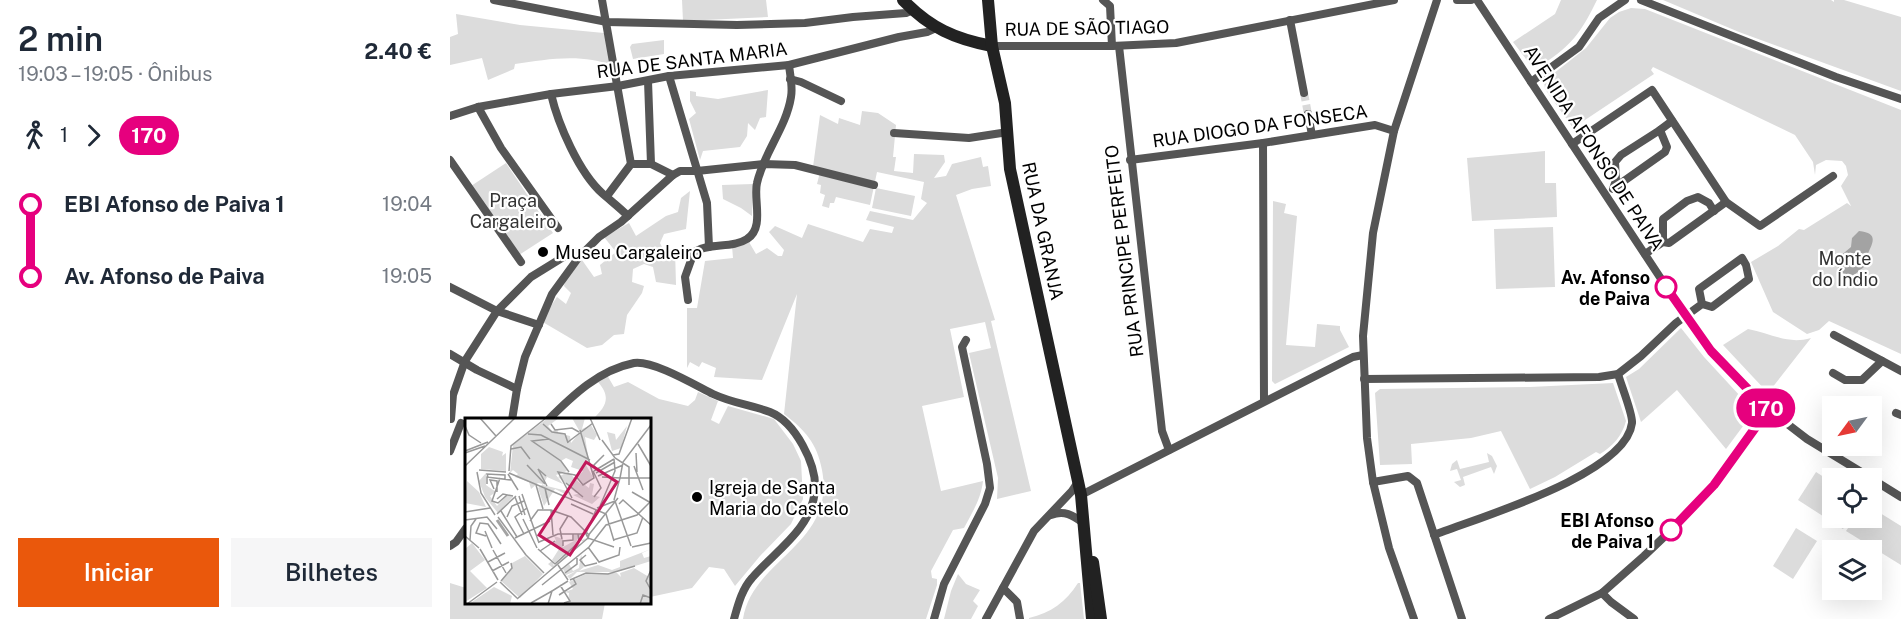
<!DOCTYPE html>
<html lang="pt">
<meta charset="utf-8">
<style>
:root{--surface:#fff;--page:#f6f6f7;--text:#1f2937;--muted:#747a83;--accent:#ea580c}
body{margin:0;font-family:"Public Sans",sans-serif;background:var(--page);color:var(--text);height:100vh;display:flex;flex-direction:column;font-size:22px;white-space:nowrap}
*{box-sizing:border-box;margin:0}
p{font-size:20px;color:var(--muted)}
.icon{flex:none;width:33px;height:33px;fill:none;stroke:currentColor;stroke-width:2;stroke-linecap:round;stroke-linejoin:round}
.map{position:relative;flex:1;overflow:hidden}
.side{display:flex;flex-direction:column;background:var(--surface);width:450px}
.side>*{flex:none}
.badge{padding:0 12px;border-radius:20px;font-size:21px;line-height:39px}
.needle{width:39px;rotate:237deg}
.tools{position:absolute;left:1372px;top:396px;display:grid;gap:12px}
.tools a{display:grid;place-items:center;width:60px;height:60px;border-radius:0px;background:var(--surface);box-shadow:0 6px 24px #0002;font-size:30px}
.map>.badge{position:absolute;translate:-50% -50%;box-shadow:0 0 0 3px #fff}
.legs{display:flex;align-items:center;gap:9px;height:66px;padding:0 18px;font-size:20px}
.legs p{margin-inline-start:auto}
.headline{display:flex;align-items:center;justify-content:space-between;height:102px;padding:0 18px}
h1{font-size:33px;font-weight:600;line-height:45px}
.action{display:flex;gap:12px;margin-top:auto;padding:12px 18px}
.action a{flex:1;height:69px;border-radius:0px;background:var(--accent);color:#fff;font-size:24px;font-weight:600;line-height:69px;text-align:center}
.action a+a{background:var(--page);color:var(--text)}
ul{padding:0 18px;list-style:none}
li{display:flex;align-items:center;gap:21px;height:72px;font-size:22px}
li i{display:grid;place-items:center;width:9px;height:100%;margin:0 8px;background:currentColor}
li i::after{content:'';width:15px;height:15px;margin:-8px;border:4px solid;border-radius:50%;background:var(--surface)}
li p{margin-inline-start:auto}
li:first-child i{background:linear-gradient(#0000 50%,currentColor 0)}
li:last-child i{background:linear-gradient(currentColor 50%,#0000 0)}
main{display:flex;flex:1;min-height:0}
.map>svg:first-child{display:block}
.green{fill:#dcdcdc}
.water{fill:#a3a3a3}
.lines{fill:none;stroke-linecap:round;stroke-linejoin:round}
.minor-tunnel{stroke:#d9d9d9;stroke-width:8;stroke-dasharray:8 4;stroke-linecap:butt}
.minor{stroke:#555;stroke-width:8}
.secondary{stroke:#222;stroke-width:12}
.line-1-casing{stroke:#fff;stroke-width:14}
.line-1{stroke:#e6007e;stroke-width:9}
.poi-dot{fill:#000;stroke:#fff;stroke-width:2}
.stop-1-dot{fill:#fff;stroke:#e6007e;stroke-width:3}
.labels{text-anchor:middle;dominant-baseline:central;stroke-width:4.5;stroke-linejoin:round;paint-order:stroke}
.street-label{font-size:18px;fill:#000;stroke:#fff}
.park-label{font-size:18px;fill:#333;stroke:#fff}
.poi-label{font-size:18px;fill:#000;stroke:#fff;text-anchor:start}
.stop-label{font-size:18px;font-weight:bold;fill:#000;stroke:#fff;text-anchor:end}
.inset-river{fill:none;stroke:#a3a3a3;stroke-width:3}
.inset-road{fill:none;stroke:#999;stroke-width:1.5}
.view{fill:#c2185b;fill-opacity:0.15;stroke:#c2185b;stroke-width:3}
.inset-edge{fill:none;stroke:#000;stroke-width:3}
</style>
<main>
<section class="side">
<div class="headline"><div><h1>2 min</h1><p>19:03 – 19:05 · Ônibus</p></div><b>2.40 €</b></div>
<div class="legs"><svg class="icon" aria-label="walk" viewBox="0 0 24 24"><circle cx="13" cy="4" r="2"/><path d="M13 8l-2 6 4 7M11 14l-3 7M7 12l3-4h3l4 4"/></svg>1<svg class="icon" aria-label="forward" viewBox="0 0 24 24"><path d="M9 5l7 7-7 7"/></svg><b class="badge" style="background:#e6007e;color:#fff">170</b></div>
<ul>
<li><i style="color:#e6007e"></i><b>EBI Afonso de Paiva 1</b><p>19:04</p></li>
<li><i style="color:#e6007e"></i><b>Av. Afonso de Paiva</b><p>19:05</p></li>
</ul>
<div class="action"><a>Iniciar</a><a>Bilhetes</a></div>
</section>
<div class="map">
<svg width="1451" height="619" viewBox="0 0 1451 619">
<rect width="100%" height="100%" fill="#fff"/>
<g class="green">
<polygon points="232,0 316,0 318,17 233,21"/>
<path d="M1111,0H1147C1133,28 1125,42 1099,60C1093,63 1089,67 1082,67L1063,42L1105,14Z"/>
<polygon points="1213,0 1381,0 1384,2 1384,0 1394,0 1451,17 1451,91 1289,32"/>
<polygon points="1181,8 1195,9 1451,110 1451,354 1379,321 1369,330 1357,334 1323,312 1301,262 1328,246 1349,229 1354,230 1397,203 1401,206 1391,186 1398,175 1396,166 1392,161 1376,160 1366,165 1365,175 1363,162 1345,135 1203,67 1201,70 1204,74 1123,128 1095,89 1094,81 1136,48 1160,18 1169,12"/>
<path d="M6,14L70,25L154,33L164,66C132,53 98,59 65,64L64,69L38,80L32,58L0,65V37L8,34Z"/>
<polygon points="214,40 214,54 183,59 180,47 182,44"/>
<polygon points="318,90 316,117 310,118 305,130 298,123 297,136 290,147 253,151 250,160 239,119 246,113 240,101 240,91 246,92 246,96 268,99"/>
<path d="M412,111L428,113L446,125L443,157H446L444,171L463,173L464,154L494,155L495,162L484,178L496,176L502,164L531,157L533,167L538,166L541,186L522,189L506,195L545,320L541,321L581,491L547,499L548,478L519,353L541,348L535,322L500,329L514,397L472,406L491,491L533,481C531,499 522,513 514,528L503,530L481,571L482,578L487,579V585L476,619H293C302,559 386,545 372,470C367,443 355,430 334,414L347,294L312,380L264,377L266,368L252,362L249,367L240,362L237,368V308H247L255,261L283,258L282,246L299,242L306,254L317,248L328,256H332L334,250L319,232L325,226L352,238L358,224L413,242L420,229L442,233L444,227L416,220L420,211L463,220L477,203L471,199L474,182L427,172L420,205L386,197L384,203H380L379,208L372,206L375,195L370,193L371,185L367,184L370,172L363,167L370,115L388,124L389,118L410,125Z"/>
<polygon points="1095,151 1095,183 1106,183 1107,217 1022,221 1017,158"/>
<polygon points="56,163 103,233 69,255 21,186"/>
<polygon points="303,184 302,216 291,208 273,199 272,185"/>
<polygon points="426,188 465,196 461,216 422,208"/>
<polygon points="240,191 236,229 214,234 210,243 213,249 225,249 226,285 206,282 203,267 194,264 183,269 182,282 194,286 192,293 177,315 174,334 164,335 152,345 137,348 91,321 107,297 116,304 121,293 114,286 115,281 132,260 144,277 152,274 150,265 166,252 154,237 179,223 186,236 216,216 228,212 231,198"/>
<polygon points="823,201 836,204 834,213 847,216 836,345 865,347 867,324 890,326 890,330 899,347 825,384 822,381"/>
<polygon points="1103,227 1105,287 1046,289 1044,229"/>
<polygon points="1231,328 1254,357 1303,410 1302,414 1276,449 1227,390 1191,422 1176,377 1189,369"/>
<path d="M1298,329C1321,333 1337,345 1361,338L1318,393L1273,345Z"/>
<path d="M157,375L164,387L178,382L209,399L238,406L245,400L248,392L268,401L261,420L269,424L278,406L324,419L343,444L351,461L353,499L341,524L310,556L285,586L274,569L259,567L242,588L200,597V420H142C157,406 161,397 148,382Z"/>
<path d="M1163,383L1176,421C1172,436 1163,446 1150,454L1146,452L1105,477L1080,489L1051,431L1021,438L961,444L962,464L930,465L925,393L930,389L1080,387Z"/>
<polygon points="1037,453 1042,456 1047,466 1044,474 1041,467 1013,477 1015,485 1010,487 1004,482 1011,480 1007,469 1000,471 1002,464 1007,460 1010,469 1039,462"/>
<polygon points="1366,472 1383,483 1383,518 1400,518 1393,529 1348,500"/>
<polygon points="1422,508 1451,526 1451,565 1396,531 1405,518 1422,518"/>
<polygon points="1346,528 1367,541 1343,579 1323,566"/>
<polygon points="508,574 516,584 530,590 523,601 528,606 521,619 494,619 501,591"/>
<polygon points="0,583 16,588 16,602 155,603 152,619 0,619"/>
<path d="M628,583H630L634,619H579V618C601,613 616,602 628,583Z"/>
</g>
<path class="water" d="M1409,231C1436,234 1415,250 1414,267L1404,275H1395L1388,268V258L1401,247L1402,238Z"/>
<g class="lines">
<polyline class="minor-tunnel" points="854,93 858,114"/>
<g class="minor">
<polyline points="44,0 157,22 287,25 355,23 403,17 456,13 463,10"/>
<polyline points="152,0 181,164"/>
<polyline points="653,0 660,6 662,46"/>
<polyline points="1007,0 1021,0"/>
<polyline points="1027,0 1225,300 1261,351 1318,409 1357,439 1421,478"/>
<polyline points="1191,0 1386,77 1451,99"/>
<polyline points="840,20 854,93"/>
<polyline points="542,46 662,46 726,43 944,0"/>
<polyline points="669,46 712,431 719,450"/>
<polyline points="219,76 257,203 259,247"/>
<polyline points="340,79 351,82 391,101"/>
<polyline points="198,81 201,164"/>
<polyline points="1081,82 1129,47 1149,18 1175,0"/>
<path d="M101,94C108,124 129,173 153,194C161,201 170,208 178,216"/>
<polyline points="28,107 51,148 108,228"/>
<polyline points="858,114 862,135"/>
<polyline points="0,116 28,107 101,94 168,86 219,76 339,65 449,37 477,32 486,28"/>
<polyline points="444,133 519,138 558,132"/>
<polyline points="813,143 814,401"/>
<polyline points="1122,144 1202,90 1276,202 1310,226 1383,176"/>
<polyline points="0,160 71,262"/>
<polyline points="680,160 813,143 925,125 944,131"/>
<polyline points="1164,188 1215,152 1217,147 1210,130 1222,121"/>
<polyline points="1163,189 1166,180 1165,162 1171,155 1210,130"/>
<polyline points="157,196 181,164 201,164 223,175"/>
<polyline points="1213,242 1213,219 1237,201 1248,197 1259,203 1264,211"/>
<polyline points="1195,254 1213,242 1219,243 1276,202"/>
<polyline points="0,287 47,311 89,325"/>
<path d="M238,300L235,277L244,252C259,242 282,249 297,239C315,228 303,199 307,183C314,152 336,128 341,97C343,87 340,75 339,65"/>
<polyline points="1384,335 1451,371"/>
<polyline points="0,354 27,370 67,389"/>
<polyline points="1383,373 1395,380 1412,380 1432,361"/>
<polyline points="914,379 1149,377 1168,374 1191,356 1226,323 1252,304 1262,307 1299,279 1296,265 1292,258 1249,289 1252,304"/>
<polyline points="1446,413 1451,415"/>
<polyline points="1,419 3,395 15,361 47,311 81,277 123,251 129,257"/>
<polyline points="62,420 67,389 75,357 102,294 129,257 149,237 171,222 223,175 230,171 247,171 314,164 345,165 424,185"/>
<path d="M98,420C123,395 149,370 184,363C203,360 245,385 263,394C282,403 301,405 320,412C345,422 367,464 365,491C361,530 325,551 302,578C292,589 288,605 284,619"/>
<polyline points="0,451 11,423"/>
<polyline points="1422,479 1451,497"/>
<polyline points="923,482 958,476 967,483 1012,619"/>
<polyline points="631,495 903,357 913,355"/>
<path d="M601,515C614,510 623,515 633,523"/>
<path d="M984,535C1027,518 1176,475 1182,423C1183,414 1171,385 1168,374"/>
<polyline points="0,546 6,542 16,528"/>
<polyline points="553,588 567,602 570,619"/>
<polyline points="1152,593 1161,602 1184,619"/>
<polyline points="484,619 494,584 535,504 540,488 537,464 512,347 516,340"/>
<polyline points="536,619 584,531 622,491 628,482"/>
<polyline points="964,619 939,548 923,482 917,438 913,336 923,233 944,131 987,0"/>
<polyline points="1099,619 1152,593 1194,556 1235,517 1264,485 1318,409"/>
</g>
<g class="secondary">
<path d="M453,0C480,28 505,39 542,46"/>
<polyline points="538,0 542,46 555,103 560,169 631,495 642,619"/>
<polyline points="643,562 651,619"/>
</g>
</g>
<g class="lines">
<defs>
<polyline id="line-1" points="1216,287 1261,351 1318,410 1264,485 1221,530"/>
</defs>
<use href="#line-1" class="line-1-casing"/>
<use href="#line-1" class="line-1"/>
</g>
<g class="poi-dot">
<circle cx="93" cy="252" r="6"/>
<circle cx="247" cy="497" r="6"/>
</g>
<g class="stop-1-dot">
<circle cx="1216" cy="287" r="10"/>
<circle cx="1221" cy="530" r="10"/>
</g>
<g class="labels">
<g class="street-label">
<text transform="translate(637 28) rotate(-1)">RUA DE SÃO TIAGO</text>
<text transform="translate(242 60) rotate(-7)">RUA DE SANTA MARIA</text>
<text transform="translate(810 126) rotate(-8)">RUA DIOGO DA FONSECA</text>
<text transform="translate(1144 148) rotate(57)">AVENIDA AFONSO DE PAIVA</text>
<text transform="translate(593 231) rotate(78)">RUA DA GRANJA</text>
<text transform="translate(674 251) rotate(-97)">RUA PRINCIPE PERFEITO</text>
</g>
<g class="park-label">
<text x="63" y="200">Praça<tspan x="63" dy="21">Cargaleiro</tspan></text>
<text x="1395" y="258">Monte<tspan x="1395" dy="21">do Índio</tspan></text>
</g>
<g class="poi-label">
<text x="105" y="252">Museu Cargaleiro</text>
<text x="259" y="487">Igreja de Santa<tspan x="259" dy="21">Maria do Castelo</tspan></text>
</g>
<g class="stop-label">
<text x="1200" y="277">Av. Afonso<tspan x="1200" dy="21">de Paiva</tspan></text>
<text x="1204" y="520">EBI Afonso<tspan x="1204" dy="21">de Paiva 1</tspan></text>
</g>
</g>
<g transform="translate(15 418)">
<rect width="186" height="186" fill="#fff"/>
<path d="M83,0H94L83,8L87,13L94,11L92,15L105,18L106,25L115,14L107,0H120L117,11L126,7L132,17L129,22L120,19L124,44L121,47L128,59L120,67L124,70L125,65L129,66L127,77L135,79L127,86L108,77L116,75H111L93,59L103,54L118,68L113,59L118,53L106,49L108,43L101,40L96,43L102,53L91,57L98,66L82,59L78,67L102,73V77L90,71L79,88L73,70L78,66L73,65L66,71L64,64L50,59L53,56L48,52L45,55L48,27ZM162,8L156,30L147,33L142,14L150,16L151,22ZM24,29L38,34L37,38L41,35V53L16,51V36ZM21,55V67L31,74L25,78L32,88L42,77L48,79L33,95L20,79L14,63ZM2,63L14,74L21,89L0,85ZM115,116L117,122L121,120L118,124L113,120L110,127L115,126L107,135L88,150L83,146L87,143L89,148L98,137L90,145L87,142L94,131L87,126L91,123L89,118L98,121V129L109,123V117ZM7,125L20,142L5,153L22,170L0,184V131ZM186,131L177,135L179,140L186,138V143L151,154H112L105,161L102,158L111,153L101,157L98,151L104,146L108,153L114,150L116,136L119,149L114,153L133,147L147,152L155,149V143ZM60,138L78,156L55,180L36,163L47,151V145ZM169,150L184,159L186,155V186H103L104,175L100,174L108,171L104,164L121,156L152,155L156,159L155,155ZM29,169L47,178L45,186H4Z" fill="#dcdcdc"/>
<path class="inset-river" d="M32,102L43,118"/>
<path class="inset-road" d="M15,0L31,18M125,0L135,22M78,6L87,14L100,16L103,25M86,6L90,12L107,10L114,14M186,7L158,44L155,60H186M0,8L4,17L16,25M63,16L76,17L125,42M84,21L67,23L96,43L104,54M137,22L150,40L164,49V67M103,24L128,5M173,26L186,48M46,31L56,29L65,41M0,33L23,24M0,35L20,28M171,35L172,54M148,37L154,36L167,0M62,47L80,66M0,48L50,0M169,48L178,72M131,51L129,47L139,37M14,52L41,54M44,53L46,28L81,0M128,53L136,70L129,79M129,53L149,41M12,54L16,75L30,97M44,55L141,96M131,55L150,44M43,56L53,72M81,58L73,51L82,68M133,58L158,47M23,59L22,56L40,57V61M137,59L155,60L149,82M35,60L27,83L33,85L42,77M101,65L118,79M22,66V59L46,62M71,67L78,91M29,71L25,62L32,63V74M167,74L186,85M57,76L74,125M54,78L60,97M50,79L57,97M82,80L80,70L84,87M107,80L93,54L110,57L118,67L129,60L115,12M32,81L38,76L48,78M150,83L166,128M106,86L128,96M137,86L153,64M154,86L158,82L186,107M135,88L150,53L149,41M132,90L150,83M86,92L88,117M36,93L52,119M0,94L25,90M32,96L51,78M141,96L149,123M33,99L61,137M42,99L47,88L59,83M58,101L72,130M0,102L22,99L32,111M65,103L73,92H86L106,99L124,117L123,120L120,114M20,113L27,130M121,115L131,92M59,116L50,99L62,90M96,117L97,121L95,111L103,98M0,118L14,130M21,118L11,115L15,105L23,106L36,126M122,119L153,80M50,120L85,103M5,122L6,108L11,101M148,122L172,115L178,99M74,124L93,116H119M98,128V123L108,122V116M123,129L134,144L154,137L155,129M167,129L186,125M15,131L33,162M73,131L90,146M28,132L41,155M75,133L90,123M60,136L79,155M121,137L115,142L120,148L132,145M23,144L40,135M90,146L114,124L113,116M93,147L103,162M186,152L181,163L186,172M27,153L44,144M100,155L112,146V140M105,162L121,155L143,156L170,148M36,163L47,150L46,145M35,164L52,180M77,167L124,129L141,107L172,97L184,85M95,167L105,183L99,185M94,177L111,166L108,160M52,181L123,120L149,129M66,185L87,173M2,186L32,164M83,186L87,173L103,163M175,186L178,177L186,180"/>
<path class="view" d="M121,44L152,64L105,137L74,117Z"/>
<rect width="186" height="186" class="inset-edge"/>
</g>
</svg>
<div class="tools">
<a><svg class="needle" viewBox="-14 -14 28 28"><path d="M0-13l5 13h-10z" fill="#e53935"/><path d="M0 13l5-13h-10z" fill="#747a83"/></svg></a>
<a><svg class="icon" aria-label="locate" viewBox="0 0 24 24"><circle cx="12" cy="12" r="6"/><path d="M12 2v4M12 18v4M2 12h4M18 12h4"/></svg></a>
<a><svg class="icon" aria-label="layers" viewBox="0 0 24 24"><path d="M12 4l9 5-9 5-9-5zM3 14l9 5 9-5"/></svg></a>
</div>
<b class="badge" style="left:1316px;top:408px;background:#e6007e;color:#fff">170</b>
</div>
</main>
